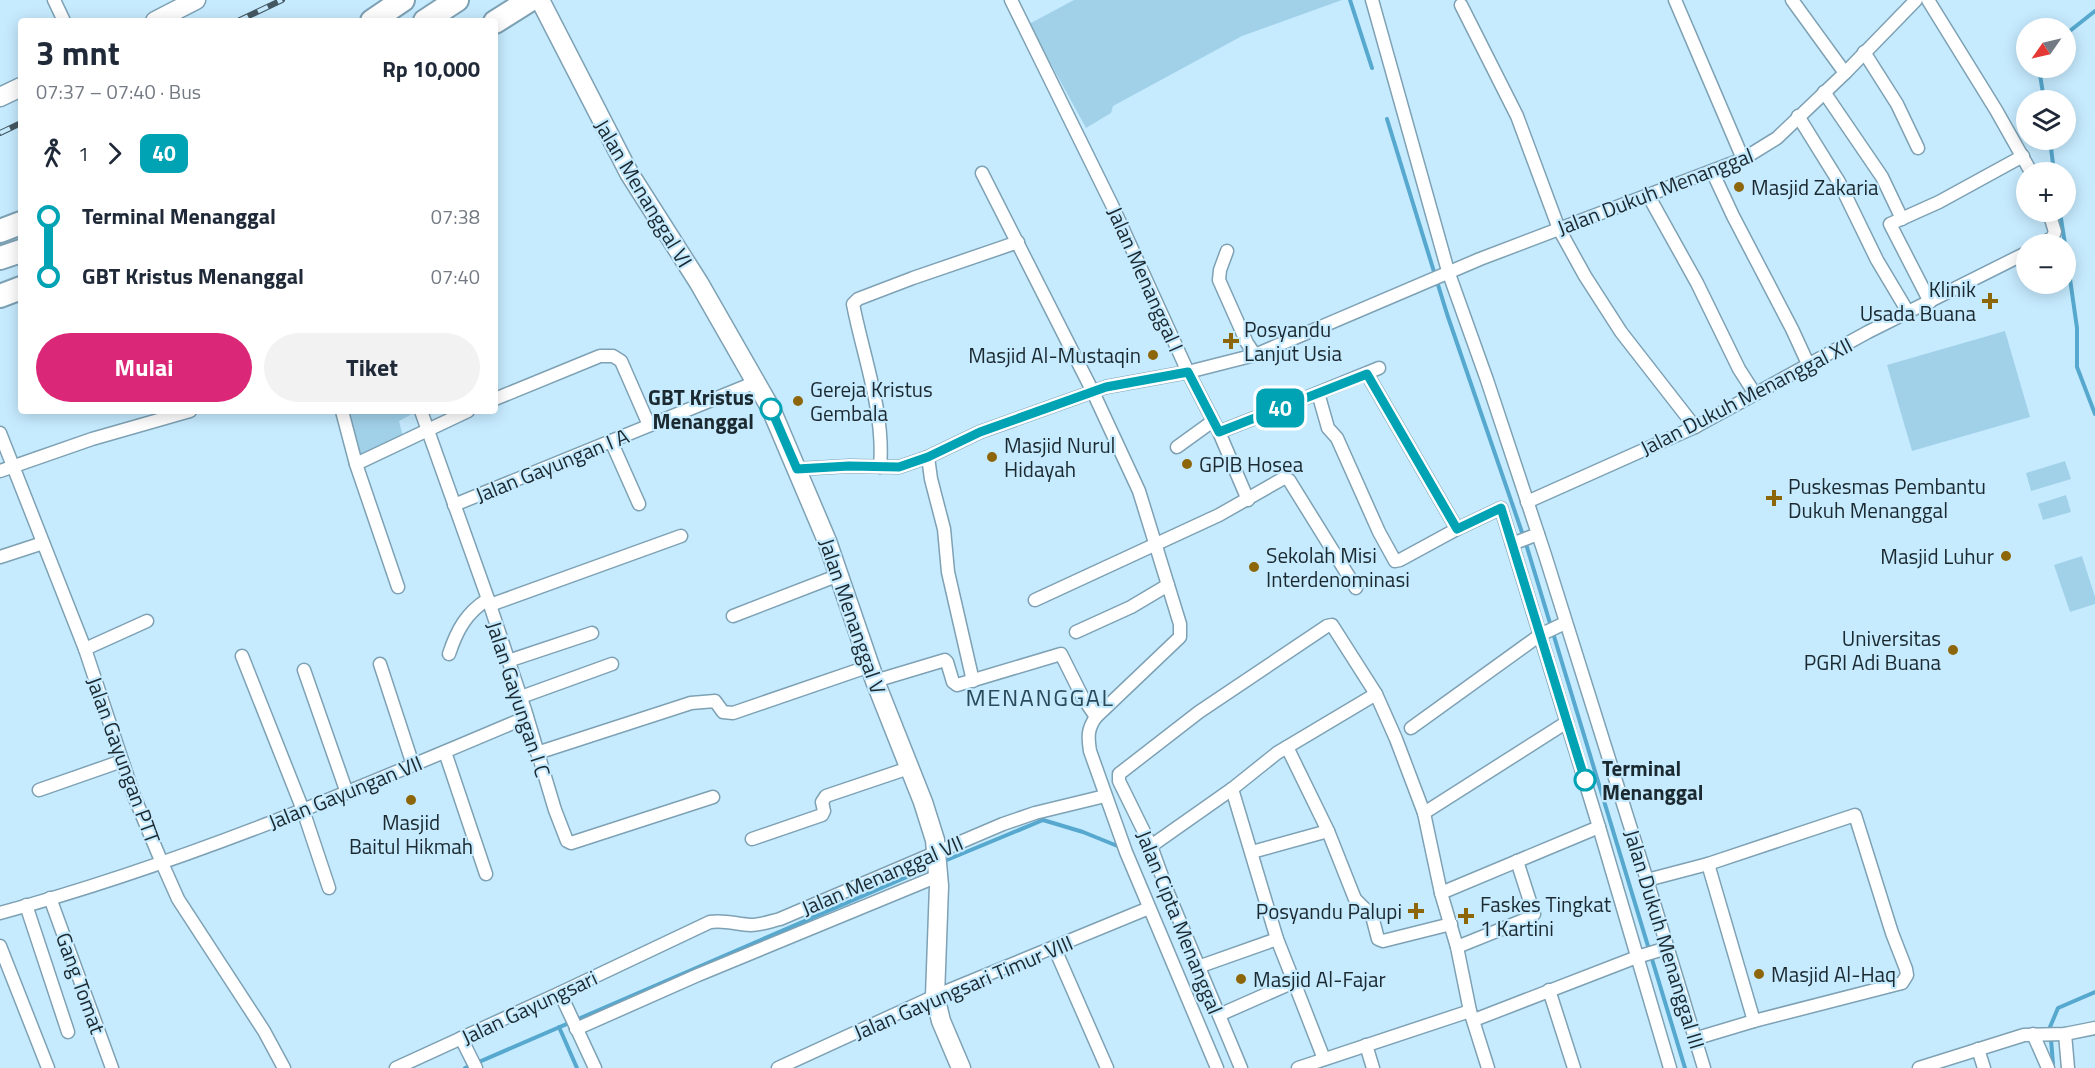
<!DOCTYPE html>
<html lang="id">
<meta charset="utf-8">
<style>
:root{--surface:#fff;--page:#f2f2f3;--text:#1f2937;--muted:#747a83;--accent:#db2777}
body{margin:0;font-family:"Titillium Web",sans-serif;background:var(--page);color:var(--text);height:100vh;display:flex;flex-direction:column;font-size:22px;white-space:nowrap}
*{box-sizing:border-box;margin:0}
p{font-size:20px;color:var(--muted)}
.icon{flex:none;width:33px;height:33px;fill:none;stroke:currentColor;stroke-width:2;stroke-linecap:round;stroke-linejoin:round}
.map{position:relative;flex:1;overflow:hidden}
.side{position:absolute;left:18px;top:18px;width:480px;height:396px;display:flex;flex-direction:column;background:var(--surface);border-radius:6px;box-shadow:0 3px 15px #0003}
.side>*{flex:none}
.badge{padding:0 12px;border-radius:9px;font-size:21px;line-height:39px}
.needle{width:39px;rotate:236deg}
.buttons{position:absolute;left:2016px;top:18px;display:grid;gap:12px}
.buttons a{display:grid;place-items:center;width:60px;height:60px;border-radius:50%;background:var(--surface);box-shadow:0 3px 15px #0003;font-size:30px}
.map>.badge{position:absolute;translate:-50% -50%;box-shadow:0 0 0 3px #fff}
.legs{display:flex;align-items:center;gap:9px;height:66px;padding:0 18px;font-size:20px}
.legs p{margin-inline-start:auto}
.head{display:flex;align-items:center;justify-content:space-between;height:102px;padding:0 18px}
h1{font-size:33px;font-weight:700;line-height:45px}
.button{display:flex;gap:12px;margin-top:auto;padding:12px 18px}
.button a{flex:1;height:69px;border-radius:36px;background:var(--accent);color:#fff;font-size:24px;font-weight:700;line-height:69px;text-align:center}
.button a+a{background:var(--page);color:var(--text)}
ul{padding:0 18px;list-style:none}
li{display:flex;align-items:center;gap:21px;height:60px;font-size:22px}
li i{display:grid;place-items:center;width:9px;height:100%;margin:0 8px;background:currentColor}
li i::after{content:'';width:15px;height:15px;margin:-8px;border:4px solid;border-radius:50%;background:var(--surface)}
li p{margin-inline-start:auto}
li:first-child i{background:linear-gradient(#0000 50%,currentColor 0)}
li:last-child i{background:linear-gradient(currentColor 50%,#0000 0)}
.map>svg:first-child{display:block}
.green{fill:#a1d1e9}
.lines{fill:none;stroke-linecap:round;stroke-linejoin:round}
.stream{stroke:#56a8ce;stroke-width:4}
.street-casing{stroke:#7ea1b4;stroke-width:15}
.secondary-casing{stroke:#7ea1b4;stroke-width:21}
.highway-casing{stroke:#7ea1b4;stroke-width:26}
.street{stroke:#fff;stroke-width:12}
.secondary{stroke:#fff;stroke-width:18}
.highway{stroke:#fff;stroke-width:22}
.rail-casing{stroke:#455862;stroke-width:6}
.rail{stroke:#c6ebff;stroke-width:4;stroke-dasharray:11;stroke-linecap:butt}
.line-1-casing{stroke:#fff;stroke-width:14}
.line-1{stroke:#00a3b4;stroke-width:9}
.poi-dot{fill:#8e660a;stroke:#c6ebff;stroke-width:2}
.stop-1-dot{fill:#fff;stroke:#00a3b4;stroke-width:3}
.labels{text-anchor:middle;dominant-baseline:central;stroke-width:4.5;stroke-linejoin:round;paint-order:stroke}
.poi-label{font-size:21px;fill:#1b2930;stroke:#c6ebff;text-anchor:start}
.street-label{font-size:21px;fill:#1b2930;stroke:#c6ebff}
.stop-label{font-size:21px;font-weight:bold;fill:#1b2930;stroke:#c6ebff;text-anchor:end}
.quarter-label{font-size:24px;letter-spacing:1.5px;fill:#2a4a5a;stroke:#c6ebff}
</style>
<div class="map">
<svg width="2095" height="1068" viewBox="0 0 2095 1068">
<rect width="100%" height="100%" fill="#c6ebff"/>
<g class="green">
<polygon points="1074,0 1342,0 1242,36 1113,106 1111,113 1086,128 1029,24"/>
<polygon points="2005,331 2030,417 1912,451 1887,365"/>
<polygon points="344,411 410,411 412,414 399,421 403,437 358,459"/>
<polygon points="2065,461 2071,479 2031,491 2026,473"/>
<polygon points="2066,495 2071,512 2043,520 2038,504"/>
<polygon points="2082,556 2095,597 2095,604 2070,612 2054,565"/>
</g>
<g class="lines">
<g class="stream">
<polyline points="1350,0 1372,68"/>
<polyline points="2066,34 2095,11"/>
<polyline points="2039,68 2044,100"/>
<polyline points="1387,119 1447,314 1526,544 1685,1068"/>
<polyline points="2050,140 2054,172"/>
<polyline points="2060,212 2065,244"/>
<polyline points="2066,251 2077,328 2077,367 2095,414"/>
<polyline points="942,862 1043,820 1083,832 1120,847"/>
<polyline points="559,1027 577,1068"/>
<polyline points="2053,1064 2050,1027 2058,1008 2095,992"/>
<polyline points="465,1068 932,866"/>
</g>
<defs>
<g id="street">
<polyline points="54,0 64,21"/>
<polyline points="1011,0 1112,205 1188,372 1219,432 1248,500"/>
<polyline points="1372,0 1448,271 1487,380 1545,555 1647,880 1704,1068"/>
<polyline points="1675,0 1743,159"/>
<polyline points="1792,0 1845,73"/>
<polyline points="1928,0 1996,110 2031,172"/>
<polyline points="1461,5 1517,116 1559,229 1585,276 1621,332 1695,427"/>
<polyline points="1864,52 1897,104 1918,148"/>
<polyline points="1824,92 1882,177 1902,219"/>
<polyline points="1798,116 1839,182 1877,260 1908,312"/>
<polyline points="1712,171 1733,216 1792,329 1809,366"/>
<path d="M982,173L1093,392L1139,491L1180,624V637L1096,717C1087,729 1088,738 1090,751L1126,852L1217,1068"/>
<polyline points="1648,195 1697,283 1739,369 1755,394"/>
<polyline points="2042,244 2052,238 2055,232 2049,212"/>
<polyline points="1227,251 1220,270 1219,280 1247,343 1255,355"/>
<polyline points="1930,302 1890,224 1939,202 2023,156"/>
<polyline points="1367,374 1457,529"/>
<polyline points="1318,393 1379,368"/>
<polyline points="495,399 600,356 613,356 621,361 649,425"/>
<polyline points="342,411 356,464"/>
<polyline points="421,411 488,599 525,710 555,810 567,841 571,843 713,797"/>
<polyline points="1219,432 1318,393 1328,428 1337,438 1379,532 1395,561 1400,560 1457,529 1501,508 1599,827 1670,1068"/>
<polyline points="0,433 85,649 134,796 162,863 178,899 264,1031 284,1068"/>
<polyline points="611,441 639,504"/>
<polyline points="1177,447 1213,421"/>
<polyline points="928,457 931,479 944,529 948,572 973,681"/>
<path d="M880,467C885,413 863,356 853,304L858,299L913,278L1018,242"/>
<polyline points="797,469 849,466 899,467 928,457 980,432 1106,387 1188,372 1255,355 1480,259 1743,159 1777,138 1845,73 1916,0"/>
<polyline points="0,471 92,439 190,411"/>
<polyline points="1527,502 1695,427 1868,332 2026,253"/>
<polyline points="454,505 756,382"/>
<polyline points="1512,544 1538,534"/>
<polyline points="0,557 43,543"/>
<polyline points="398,587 356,464 468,411"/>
<polyline points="1035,600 1219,515 1284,478 1289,480 1356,588"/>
<polyline points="490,605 681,536"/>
<polyline points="733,616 839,575"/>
<polyline points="1076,632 1131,607 1168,585"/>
<polyline points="85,649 147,621"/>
<path d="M449,654C457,630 466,613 488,599"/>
<polyline points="242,656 303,810 329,888"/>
<polyline points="508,661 592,633"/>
<polyline points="380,664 413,765"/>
<polyline points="304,670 347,793"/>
<polyline points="875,681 945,660 947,662 953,682 957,685 1061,654 1082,696 1096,717"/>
<polyline points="521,697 612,664"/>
<polyline points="1411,728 1540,635 1565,623"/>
<polyline points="1287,747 1328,831 1355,899 1372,916 1378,939 1383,941 1451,924"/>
<polyline points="445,752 486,874"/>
<polyline points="537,753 691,703 715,701 723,712 733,713 870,666"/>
<polyline points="1232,789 1277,939 1294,982"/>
<polyline points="39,790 122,761"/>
<polyline points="1424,813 1567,722"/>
<polyline points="752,839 822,815 824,811 822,802 826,796 909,768"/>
<polyline points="1151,846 1232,789 1277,753 1376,694"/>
<polyline points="1252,852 1328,831"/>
<polyline points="1708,864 1754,1021"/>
<polyline points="1647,880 1708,864 1855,815 1892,933 1906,969 1907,975 1902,983 1754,1021 1694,1039"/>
<polyline points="1441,893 1599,827"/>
<polyline points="50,898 112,1068"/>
<polyline points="26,905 68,1032"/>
<path d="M0,913C181,864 355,790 527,717"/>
<polyline points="0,946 48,1068"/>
<polyline points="1054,947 1107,1068"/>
<polyline points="1457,947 1529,918 1534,914 1517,861"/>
<polyline points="1198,967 1277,939"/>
<polyline points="1549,990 1574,1068"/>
<polyline points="560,993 595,1068"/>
<polyline points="1219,1015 1294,982 1324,1059"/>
<polyline points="1474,1020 1637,957 1667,948"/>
<polyline points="576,1029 698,975 938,876"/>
<polyline points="2033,1034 2048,1068"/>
<polyline points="2065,1034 2068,1068"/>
<polyline points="461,1038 476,1068"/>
<polyline points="1366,1045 1373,1068"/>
<polyline points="1978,1049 1984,1068"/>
<path d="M396,1068L560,993L710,922C725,920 736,924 751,925C761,925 771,921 780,919L1003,824L1035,813L1105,796"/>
<polyline points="778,1068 935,996 1149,908"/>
<polyline points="1241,1068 1168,893 1151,846 1119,781 1119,774 1199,712 1327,626 1332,625 1376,694 1396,739 1424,813 1441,893 1457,947 1470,1011 1488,1068"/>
<polyline points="1298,1068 1470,1011"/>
<polyline points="1919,1068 2024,1035 2065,1034 2095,1028"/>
</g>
<g id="secondary">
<polyline points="540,0 629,173 699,283 771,409 827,541 875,681 923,802 935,840 939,886 935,996 941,1021 961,1068"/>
<polyline points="155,21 196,0"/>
<polyline points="0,97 21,87"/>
</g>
<g id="highway">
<polyline points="372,21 403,0"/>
<polyline points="425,21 457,0"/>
<polyline points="495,22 530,0"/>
<polyline points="0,231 21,223"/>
<polyline points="0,258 21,251"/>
<polyline points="0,296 21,288"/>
</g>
</defs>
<use href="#street" class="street-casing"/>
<use href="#secondary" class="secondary-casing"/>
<use href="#highway" class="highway-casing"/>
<use href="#street" class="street"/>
<use href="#secondary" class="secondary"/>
<use href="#highway" class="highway"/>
<defs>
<g id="rail">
<polyline points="238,21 282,0"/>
<polyline points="0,133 21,123"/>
</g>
</defs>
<use href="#rail" class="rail-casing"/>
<use href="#rail" class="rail"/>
</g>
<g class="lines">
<defs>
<polyline id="line-1" points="771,409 797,469 849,466 899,467 928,457 980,432 1106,387 1188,372 1219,432 1367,374 1457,529 1501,508 1585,780"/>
</defs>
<use href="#line-1" class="line-1-casing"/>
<use href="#line-1" class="line-1"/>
</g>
<g class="poi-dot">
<circle cx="1739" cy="187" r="6"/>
<path d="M1987 292h6v6h6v6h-6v6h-6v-6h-6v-6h6z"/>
<path d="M1228 332h6v6h6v6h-6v6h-6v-6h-6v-6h6z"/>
<circle cx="1153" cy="355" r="6"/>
<circle cx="798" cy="401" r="6"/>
<circle cx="992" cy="457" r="6"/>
<circle cx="1187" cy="464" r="6"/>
<path d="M1771 489h6v6h6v6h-6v6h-6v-6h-6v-6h6z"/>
<circle cx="2006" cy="556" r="6"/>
<circle cx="1254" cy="567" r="6"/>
<circle cx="1953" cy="650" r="6"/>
<circle cx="411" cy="800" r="6"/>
<path d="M1413 902h6v6h6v6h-6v6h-6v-6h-6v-6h6z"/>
<path d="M1463 907h6v6h6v6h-6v6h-6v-6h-6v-6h6z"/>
<circle cx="1759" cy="974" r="6"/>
<circle cx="1241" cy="979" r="6"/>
</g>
<g class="stop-1-dot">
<circle cx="771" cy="409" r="10"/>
<circle cx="1585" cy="780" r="10"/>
</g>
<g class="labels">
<g class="poi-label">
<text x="1751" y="187">Masjid Zakaria</text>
<text x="1976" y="289" text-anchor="end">Klinik<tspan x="1976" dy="24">Usada Buana</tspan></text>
<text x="1244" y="329">Posyandu<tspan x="1244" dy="24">Lanjut Usia</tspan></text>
<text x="1141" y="355" text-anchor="end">Masjid Al-Mustaqin</text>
<text x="810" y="389">Gereja Kristus<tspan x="810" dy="24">Gembala</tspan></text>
<text x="1004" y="445">Masjid Nurul<tspan x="1004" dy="24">Hidayah</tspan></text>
<text x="1199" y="464">GPIB Hosea</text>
<text x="1788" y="486">Puskesmas Pembantu<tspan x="1788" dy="24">Dukuh Menanggal</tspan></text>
<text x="1266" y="555">Sekolah Misi<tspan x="1266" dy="24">Interdenominasi</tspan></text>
<text x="1994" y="556" text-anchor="end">Masjid Luhur</text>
<text x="1941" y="638" text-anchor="end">Universitas<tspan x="1941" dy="24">PGRI Adi Buana</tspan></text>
<text x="411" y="822" text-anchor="middle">Masjid<tspan x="411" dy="24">Baitul Hikmah</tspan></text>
<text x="1480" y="904">Faskes Tingkat<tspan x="1480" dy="24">1 Kartini</tspan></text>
<text x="1402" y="911" text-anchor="end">Posyandu Palupi</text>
<text x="1771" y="974">Masjid Al-Haq</text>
<text x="1253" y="979">Masjid Al-Fajar</text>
</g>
<g class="street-label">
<text transform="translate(1655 191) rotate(-21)">Jalan Dukuh Menanggal</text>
<text transform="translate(644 193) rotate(59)">Jalan Menanggal VI</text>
<text transform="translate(1146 279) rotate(66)">Jalan Menanggal I</text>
<text transform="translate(1746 396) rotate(-27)">Jalan Dukuh Menanggal XII</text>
<text transform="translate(552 465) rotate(-22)">Jalan Gayungan I A</text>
<text transform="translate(853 616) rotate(71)">Jalan Menanggal V</text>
<text transform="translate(519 699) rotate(72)">Jalan Gayungan I C</text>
<text transform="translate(124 760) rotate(70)">Jalan Gayungan PTT</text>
<text transform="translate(345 792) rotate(-22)">Jalan Gayungan VII</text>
<text transform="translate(882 875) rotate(-23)">Jalan Menanggal VII</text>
<text transform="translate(1180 922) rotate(68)">Jalan Cipta Menanggal</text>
<text transform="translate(1665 939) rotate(73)">Jalan Dukuh Menanggal III</text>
<text transform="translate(81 983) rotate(70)">Gang Tomat</text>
<text transform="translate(963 987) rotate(-23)">Jalan Gayungsari Timur VIII</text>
<text transform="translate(529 1007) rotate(-25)">Jalan Gayungsari</text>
</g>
<g class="stop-label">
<text x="754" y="397">GBT Kristus<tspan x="754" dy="24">Menanggal</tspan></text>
<text x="1602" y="768" text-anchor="start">Terminal<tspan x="1602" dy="24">Menanggal</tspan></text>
</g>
<g class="quarter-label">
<text x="1040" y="697">MENANGGAL</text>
</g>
</g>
</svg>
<div class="buttons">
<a><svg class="needle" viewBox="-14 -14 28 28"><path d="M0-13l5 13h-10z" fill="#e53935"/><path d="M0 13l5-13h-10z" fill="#747a83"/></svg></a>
<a><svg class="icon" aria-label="layers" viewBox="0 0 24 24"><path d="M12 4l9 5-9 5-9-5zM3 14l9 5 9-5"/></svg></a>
<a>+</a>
<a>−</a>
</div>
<b class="badge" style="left:1280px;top:408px;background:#00a3b4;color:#fff">40</b>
<section class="side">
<div class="head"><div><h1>3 mnt</h1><p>07:37 – 07:40 · Bus</p></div><b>Rp 10,000</b></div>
<div class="legs"><svg class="icon" aria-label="walk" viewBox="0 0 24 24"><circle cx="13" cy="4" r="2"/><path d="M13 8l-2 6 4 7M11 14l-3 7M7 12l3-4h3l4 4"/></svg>1<svg class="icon" aria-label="forward" viewBox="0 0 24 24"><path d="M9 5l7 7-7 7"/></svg><b class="badge" style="background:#00a3b4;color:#fff">40</b></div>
<ul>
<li><i style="color:#00a3b4"></i><b>Terminal Menanggal</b><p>07:38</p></li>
<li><i style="color:#00a3b4"></i><b>GBT Kristus Menanggal</b><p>07:40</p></li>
</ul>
<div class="button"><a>Mulai</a><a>Tiket</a></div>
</section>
</div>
